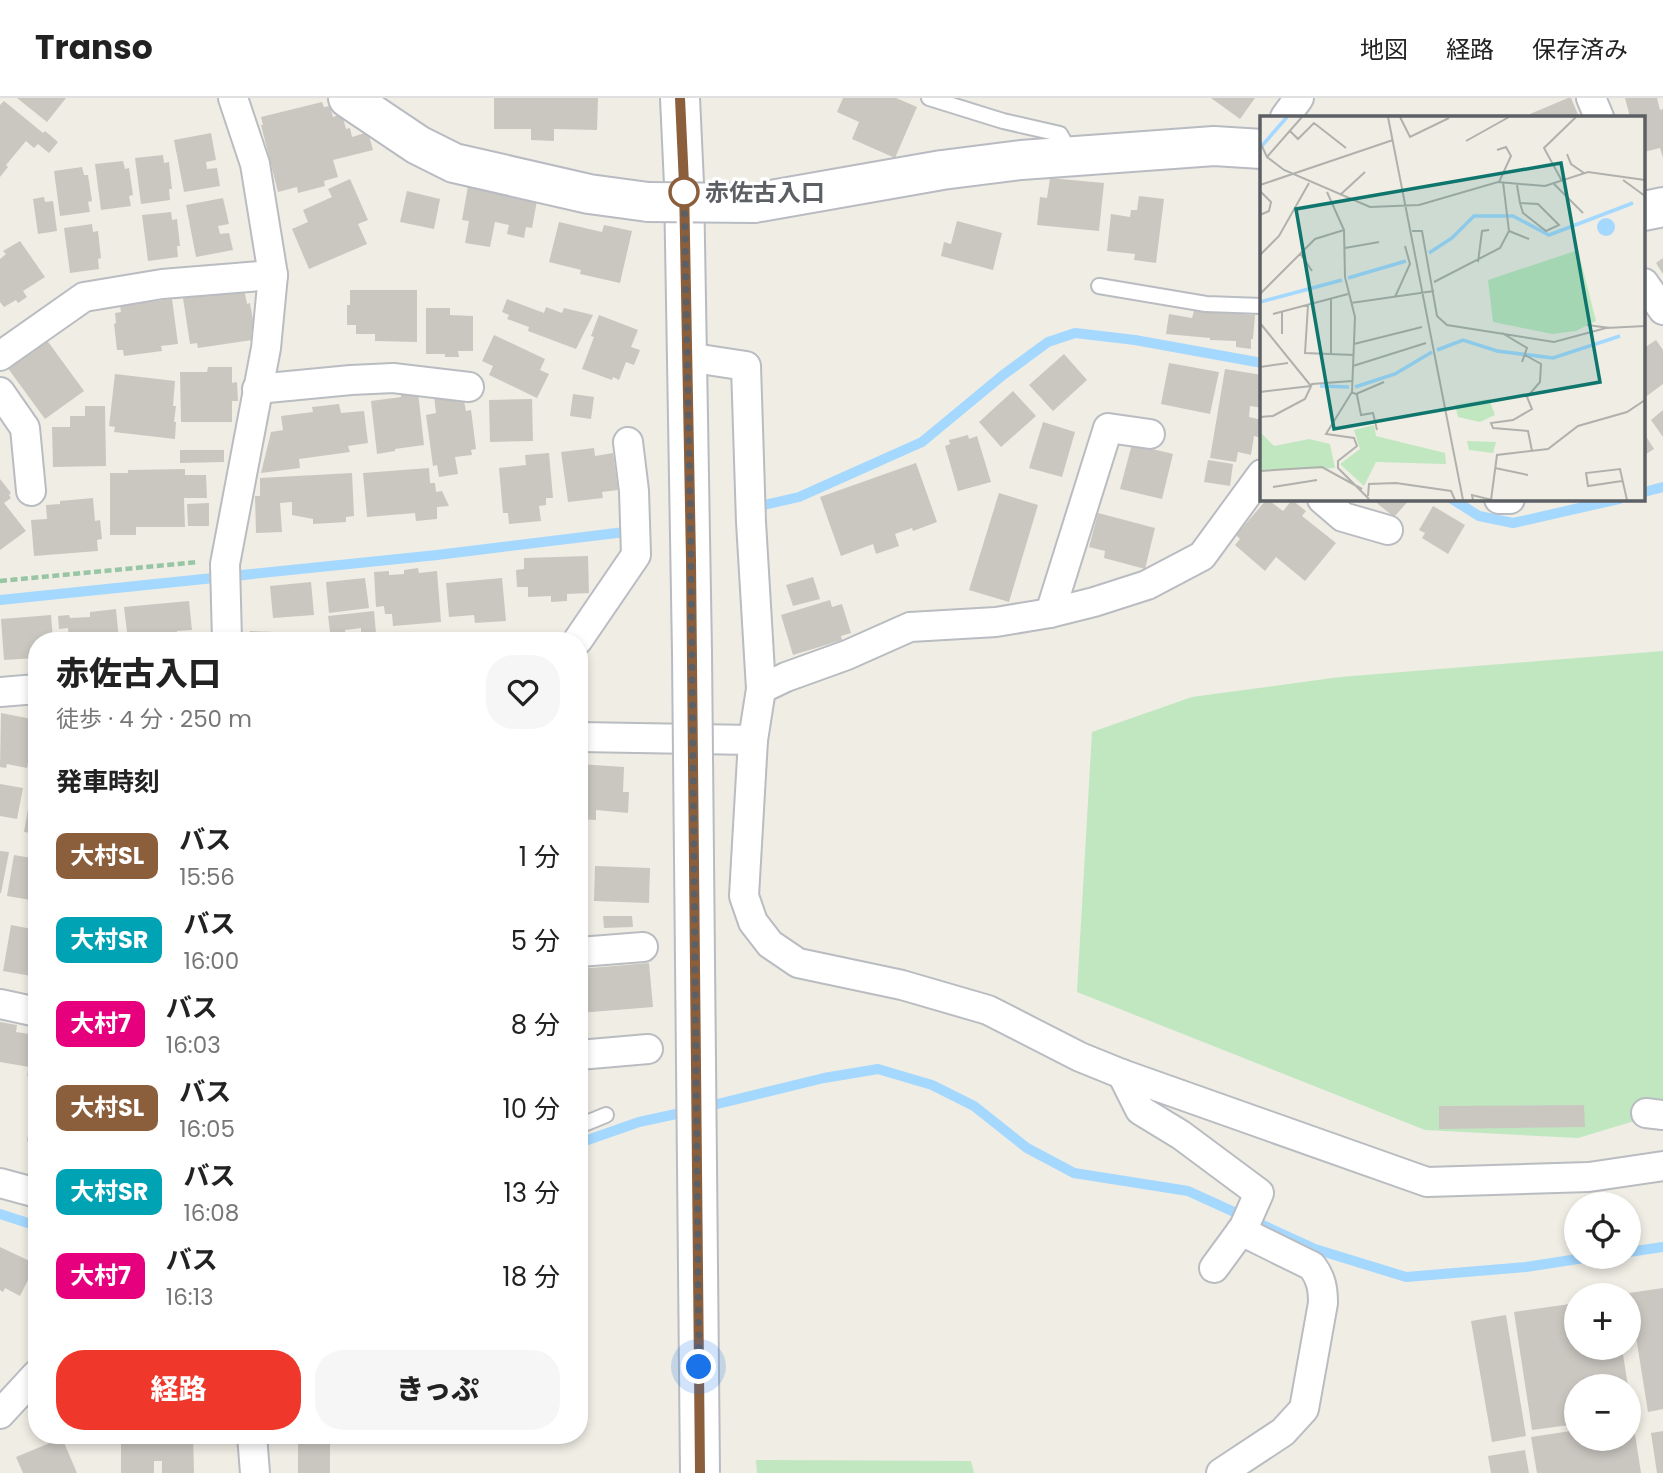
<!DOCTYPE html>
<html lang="ja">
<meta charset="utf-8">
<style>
:root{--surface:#fff;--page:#f6f6f6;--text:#222;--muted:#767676;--line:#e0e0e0;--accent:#ef382b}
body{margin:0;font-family:Poppins,"Noto Sans JP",sans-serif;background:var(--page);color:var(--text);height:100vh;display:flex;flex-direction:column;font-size:26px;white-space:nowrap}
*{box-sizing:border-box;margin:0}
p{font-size:23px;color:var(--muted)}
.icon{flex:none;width:38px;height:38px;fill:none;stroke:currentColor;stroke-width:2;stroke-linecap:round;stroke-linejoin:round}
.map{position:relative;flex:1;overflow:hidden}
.details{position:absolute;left:28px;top:534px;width:560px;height:812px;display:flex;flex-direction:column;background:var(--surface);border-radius:28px;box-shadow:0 4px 10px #0003}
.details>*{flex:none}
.badge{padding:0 14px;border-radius:10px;font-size:24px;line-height:46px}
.tools{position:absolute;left:1564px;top:1094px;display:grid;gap:14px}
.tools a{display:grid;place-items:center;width:77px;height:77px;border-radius:50%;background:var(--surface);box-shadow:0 4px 10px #0003;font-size:35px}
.you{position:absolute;width:35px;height:35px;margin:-18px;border:5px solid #fff;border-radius:50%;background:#1a73e8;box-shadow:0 0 0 10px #1a73e833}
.map>.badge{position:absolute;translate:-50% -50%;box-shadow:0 0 0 4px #fff}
h2{padding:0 28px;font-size:26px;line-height:63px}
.round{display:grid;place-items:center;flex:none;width:74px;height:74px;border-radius:28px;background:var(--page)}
.summary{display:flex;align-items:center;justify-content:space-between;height:119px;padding:0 28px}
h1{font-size:33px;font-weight:800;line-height:52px}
.primary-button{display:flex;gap:14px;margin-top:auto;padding:14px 28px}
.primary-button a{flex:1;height:80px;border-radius:28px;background:var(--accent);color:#fff;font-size:28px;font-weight:800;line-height:80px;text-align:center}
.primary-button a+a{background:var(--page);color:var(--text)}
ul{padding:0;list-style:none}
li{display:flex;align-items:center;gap:21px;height:84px;padding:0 28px}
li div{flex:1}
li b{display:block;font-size:26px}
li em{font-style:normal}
li .badge{min-width:77px;font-weight:700;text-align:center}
header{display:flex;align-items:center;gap:42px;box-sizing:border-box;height:98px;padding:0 35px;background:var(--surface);border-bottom:2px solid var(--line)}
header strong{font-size:33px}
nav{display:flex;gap:38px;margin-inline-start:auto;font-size:24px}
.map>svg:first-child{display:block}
.green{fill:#c0e7c0}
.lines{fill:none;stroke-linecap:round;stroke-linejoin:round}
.stream{stroke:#a4d8ff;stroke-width:10}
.building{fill:#cac7c1}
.lane-casing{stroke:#b9bcc1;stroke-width:18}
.street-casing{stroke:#b9bcc1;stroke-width:32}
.secondary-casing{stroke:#b8bbc1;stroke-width:42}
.path{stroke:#98c6a4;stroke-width:4.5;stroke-dasharray:7 3.5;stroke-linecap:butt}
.lane{stroke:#fff;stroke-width:14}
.street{stroke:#fff;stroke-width:28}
.secondary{stroke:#fff;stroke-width:38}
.secondary-bridge-casing{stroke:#b8bbc1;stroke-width:42;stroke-linecap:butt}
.secondary-bridge{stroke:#fff;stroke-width:38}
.line-casing{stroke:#fff;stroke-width:16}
.line{stroke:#8b5e3c;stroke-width:10}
.walk{stroke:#5c6065;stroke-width:7;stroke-dasharray:0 12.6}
.stop-dot{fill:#fff;stroke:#8b5e3c;stroke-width:3.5}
.labels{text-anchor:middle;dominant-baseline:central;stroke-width:7;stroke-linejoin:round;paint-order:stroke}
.stop-label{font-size:24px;font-weight:bold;fill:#5c6065;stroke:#fff;text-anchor:start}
.inset-river{fill:none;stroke:#a4d8ff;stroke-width:3.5}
.inset-road{fill:none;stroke:#b0b1ad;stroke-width:2}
.view{fill:#0f766e;fill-opacity:0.15;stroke:#0f766e;stroke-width:3.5}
.inset-edge{fill:none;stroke:#5c6065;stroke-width:3.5}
</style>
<header>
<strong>Transo</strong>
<nav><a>地図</a><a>経路</a><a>保存済み</a></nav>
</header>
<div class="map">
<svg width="1663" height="1375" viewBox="0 0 1663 1375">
<rect width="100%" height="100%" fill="#efede4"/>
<g class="green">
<polygon points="1663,553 1663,1002 1644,1002 1641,1021 1578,1040 1425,1032 1077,894 1092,634 1192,599 1340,579"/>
<polygon points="756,1362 971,1363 974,1375 757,1375"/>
</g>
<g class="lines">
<g class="stream">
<polyline points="1644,394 1663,389"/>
<polyline points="1452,401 1479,418 1513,425 1619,401"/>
<polyline points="764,407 799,399 922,344 1003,277 1048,244 1075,235 1135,242 1262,265"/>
<polyline points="0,502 437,457 633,433"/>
<polyline points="705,1009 824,980 878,971 932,987 974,1008 1027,1050 1074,1075 1188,1093 1315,1151 1406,1179 1526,1169 1597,1158"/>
<polyline points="579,1045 639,1024 690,1013"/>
<polyline points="0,1116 37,1128"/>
<polyline points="1629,1154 1663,1149"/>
</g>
</g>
<g class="building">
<polygon points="17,0 66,0 47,24"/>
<polygon points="494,0 598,0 597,32 554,31 554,43 531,42 531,31 494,31"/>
<polygon points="843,0 896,0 917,9 895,60 852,41 859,24 837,14"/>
<polygon points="1211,0 1255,0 1240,21"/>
<polygon points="1568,0 1571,0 1579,19 1532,19 1530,16"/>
<polygon points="1625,0 1657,0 1660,12 1663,11 1663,60 1660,50 1644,54 1644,19 1630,19"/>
<polygon points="4,3 43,35 45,33 58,44 49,55 38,46 34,50 26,43 6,67 8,69 0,79 0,7"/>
<polygon points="322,4 324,9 330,8 333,19 342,16 346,31 350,30 352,39 368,34 373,52 333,62 338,79 324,83 325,88 298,95 297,89 278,94 261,27 263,27 261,19"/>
<polygon points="211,35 216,62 206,64 207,71 217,70 220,88 184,94 174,42"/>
<polygon points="163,57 164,65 169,64 172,91 169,91 170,102 141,106 135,60"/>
<polygon points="123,63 125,71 129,70 133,97 129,98 131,108 101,112 95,66"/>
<polygon points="82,69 84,77 88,77 92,103 88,104 90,114 60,118 54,73"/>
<polygon points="1050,80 1104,85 1099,133 1037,127 1040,99 1047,100"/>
<polygon points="350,81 368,122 358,126 367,146 309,171 292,131 308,124 303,112 332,99 328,91"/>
<polygon points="485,87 538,97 532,130 526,129 524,140 507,136 509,127 495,124 490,149 465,145 469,123 462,122 468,88 484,92"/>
<polygon points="407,93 440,101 434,131 400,124"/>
<polygon points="1139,98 1164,101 1156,165 1134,162 1135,156 1107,153 1111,116 1130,119 1131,112 1137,112"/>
<polygon points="44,99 45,104 53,103 57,133 38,136 33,101"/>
<polygon points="223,100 229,126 218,128 220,136 229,135 233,152 196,159 186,107"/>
<polygon points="171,114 172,122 177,121 180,148 177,148 178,159 148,163 142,117"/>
<polygon points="957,123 1002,135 993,172 941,158 944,144 951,146"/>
<polygon points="559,124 602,134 604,127 632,133 620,185 580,176 581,172 549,164"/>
<polygon points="92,126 93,134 98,133 101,160 98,161 99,171 70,175 64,130"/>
<polygon points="20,143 45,179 23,193 27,199 18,205 16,202 4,209 0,204 0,161 6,156 3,153"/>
<polygon points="1663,160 1663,176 1656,165"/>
<polygon points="244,191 247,206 250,205 255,234 251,234 252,242 198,250 197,245 190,246 183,200"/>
<polygon points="350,192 417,192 417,244 375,243 375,236 356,236 356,227 347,227 347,207 350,207"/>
<polygon points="172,201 178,246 161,248 162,253 124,258 123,252 117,252 114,226 116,225 115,215 121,214 120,208"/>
<polygon points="507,201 544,215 546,209 562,215 564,210 593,217 576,251 528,233 529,229 507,221 509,217 502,214"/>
<polygon points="426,210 450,210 450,217 473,218 473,253 458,253 459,259 445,259 445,256 426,256"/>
<polygon points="1194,213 1255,217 1253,241 1251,241 1251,251 1236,249 1236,243 1210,242 1210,240 1166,236 1169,216 1192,220"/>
<polygon points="599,217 638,232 631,249 640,252 634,267 626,264 619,282 613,279 612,282 582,271 594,239 591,238"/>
<polygon points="494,237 545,261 540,272 549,276 537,300 489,277 493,268 482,263"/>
<polygon points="46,241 84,293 45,321 7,269"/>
<polygon points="1656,242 1663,252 1663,286 1644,300 1644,250"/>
<polygon points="1064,256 1087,282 1053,313 1029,287"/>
<polygon points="1169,265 1219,274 1210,316 1161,306"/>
<polygon points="208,269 232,269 232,285 237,284 238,303 232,303 232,324 181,324 180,274 207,274"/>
<polygon points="1225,271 1262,277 1262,310 1250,308 1249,319 1262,322 1261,340 1254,338 1251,357 1238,354 1236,364 1210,360"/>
<polygon points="115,276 175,283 173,308 176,308 174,324 176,324 175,341 114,334 115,329 109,328"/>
<polygon points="1013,293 1036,318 1001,349 979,324"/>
<polygon points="418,294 424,347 395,351 395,353 377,356 371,303 401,299 401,296"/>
<polygon points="573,296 594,299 591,321 570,318"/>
<polygon points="434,298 463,298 466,313 471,312 476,351 471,352 472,357 455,359 458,376 439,379 437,367 433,368 426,317 436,315"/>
<polygon points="532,301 533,343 490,344 489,302"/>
<polygon points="339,306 341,315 364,313 368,345 348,348 350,354 299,361 300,370 261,375 271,334 283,332 281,318 313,314 312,309"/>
<polygon points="85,308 105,308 106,368 53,369 52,329 70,329 70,318 85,318"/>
<polygon points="1663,312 1663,339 1651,322"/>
<polygon points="1043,324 1075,334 1062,379 1029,370"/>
<polygon points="1644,335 1654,351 1646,356 1644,352"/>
<polygon points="968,337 969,341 977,338 991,384 958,393 945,348 950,346 949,342"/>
<polygon points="1132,346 1173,356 1162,401 1120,391"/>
<polygon points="594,350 595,358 613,355 618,392 602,394 603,400 568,404 561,354"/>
<polygon points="180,352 224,352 224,364 180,365"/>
<polygon points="549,355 553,400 546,400 546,407 539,408 541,423 509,426 508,415 503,415 499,370 526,367 525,357"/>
<polygon points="1208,362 1233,366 1230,388 1204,384"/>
<polygon points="916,365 937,424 913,433 912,430 895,436 899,448 876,456 873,446 841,458 820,399"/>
<polygon points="429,370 430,385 435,385 436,394 442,393 449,408 437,409 437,421 416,423 415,415 367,419 363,375"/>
<polygon points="185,371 185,377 206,377 207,400 184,400 185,429 136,429 136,437 110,437 110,375 128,375 128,372"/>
<polygon points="352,375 354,418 346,419 346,424 313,426 313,421 292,417 292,404 280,405 282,434 256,435 255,398 260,398 260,380"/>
<polygon points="0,381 11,395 9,397 11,400 4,405 26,433 0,452"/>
<polygon points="999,395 1038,407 1009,504 969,492"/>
<polygon points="93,400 95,423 100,422 102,441 97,442 98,453 34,458 31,422 47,421 46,407 60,406 60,403"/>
<polygon points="1267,401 1283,413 1292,402 1306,413 1302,418 1336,445 1305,483 1276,459 1265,473 1235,447 1240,441 1236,437"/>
<polygon points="1372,401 1410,401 1394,419"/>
<polygon points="209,405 209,428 188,428 187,406"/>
<polygon points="1433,408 1465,427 1448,456 1422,440 1425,435 1419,432"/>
<polygon points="1098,415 1155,430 1145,471 1104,460 1105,453 1089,449"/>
<polygon points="588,458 589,495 567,496 567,503 551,504 551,498 528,499 528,489 517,489 516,472 524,471 524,460"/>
<polygon points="418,470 419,475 437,473 441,524 393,528 392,516 385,516 384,508 376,509 374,474 389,473 389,477 404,476 404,472"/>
<polygon points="813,479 820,501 793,508 786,487"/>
<polygon points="365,480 369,510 329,515 326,484"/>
<polygon points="502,480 506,523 475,525 474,517 449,519 446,485"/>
<polygon points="311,484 314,517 273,520 270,488"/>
<polygon points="830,502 832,509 842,506 851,535 841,538 842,542 793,557 781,517"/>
<polygon points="189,503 192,532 177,533 178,539 160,541 160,542 128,542 124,509"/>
<polygon points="116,511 119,542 69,542 68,530 59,531 58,518 69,517 70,520 90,519 90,514"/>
<polygon points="374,513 376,535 361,537 361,530 345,532 346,540 331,541 328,518"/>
<polygon points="51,517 53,542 37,542 37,560 4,562 1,521"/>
<polygon points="250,533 303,535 303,542 250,542"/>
<polygon points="510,534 511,542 482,542 481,537"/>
<polygon points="377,538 377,542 354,542 354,541"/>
<polygon points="1,615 37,622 27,670 7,666 6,670 0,669"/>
<polygon points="579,666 624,669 623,694 629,694 628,715 596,712 596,722 579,721"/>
<polygon points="0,686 23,690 17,721 0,718"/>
<polygon points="32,688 37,689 37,736 24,734"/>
<polygon points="0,753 9,754 1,795 0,795"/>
<polygon points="14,757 37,761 37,803 7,798"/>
<polygon points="595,768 650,770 649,805 594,803"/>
<polygon points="603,818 632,818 633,829 604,830"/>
<polygon points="11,827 37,832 37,879 3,873"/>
<polygon points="649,865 653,909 579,915 579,871"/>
<polygon points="0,924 17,927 16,934 37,937 37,979 27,978 29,969 0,964"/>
<polygon points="35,996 37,997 37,1044 27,1043"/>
<polygon points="1584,1007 1585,1029 1439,1031 1439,1008"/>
<polygon points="0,1149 36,1166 20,1198 5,1190 3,1194 0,1192"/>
<polygon points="1663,1190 1663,1311 1648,1314 1629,1195"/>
<polygon points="1577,1205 1577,1250 1622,1250 1628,1288 1577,1288 1577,1326 1532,1332 1514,1214"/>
<polygon points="1506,1217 1526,1338 1492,1344 1471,1223"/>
<polygon points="1633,1323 1641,1375 1537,1375 1531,1339 1577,1332 1577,1340 1629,1340 1629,1324"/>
<polygon points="1663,1333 1663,1375 1657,1375 1651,1335"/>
<polygon points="121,1337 193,1337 194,1375 162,1375 162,1363 154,1363 154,1375 121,1375"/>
<rect x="298" y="1337" width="32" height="38"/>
<polygon points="62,1340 77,1375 23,1375 16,1359"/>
<polygon points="1525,1352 1529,1375 1491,1375 1488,1358"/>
</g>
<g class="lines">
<defs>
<g id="lane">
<polyline points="929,0 1003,23 1060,36 1070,54"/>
<polyline points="1099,188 1206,206 1262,208"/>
<polyline points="579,1028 606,1017"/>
</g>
<g id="street">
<polyline points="1591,0 1599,19"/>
<polyline points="1285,19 1299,0"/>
<polyline points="1644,185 1663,212"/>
<polyline points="0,258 84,199 162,186 273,177"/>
<polyline points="687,259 746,268 751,424 761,591 753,642 744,798 753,824 770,846 798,865 902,887 988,912 1080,959 1122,976 1427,1084 1589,1079 1663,1068"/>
<polyline points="257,291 351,282 393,280 469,289"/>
<polyline points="0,294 25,330 31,393"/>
<polyline points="1322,401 1343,419 1388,432"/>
<polyline points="1499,401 1510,401"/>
<polyline points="1050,515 1108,330 1150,336"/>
<polyline points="227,542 225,466 266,250 273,177 255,66 233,0"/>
<polyline points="578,542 636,457 634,393 628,344"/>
<polyline points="761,591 786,579 847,557 910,529 996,524 1050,515 1094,504 1147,487 1202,458 1262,376"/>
<polyline points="0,594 37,591"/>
<polyline points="579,639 753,642"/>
<polyline points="579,854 643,849"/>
<polyline points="0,906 37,914"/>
<polyline points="579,957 648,951"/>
<polyline points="1122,976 1140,1012 1181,1037 1259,1095 1244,1129 1214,1170"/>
<polyline points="1646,1015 1663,1017"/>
<polyline points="0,1085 37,1095"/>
<polyline points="0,1316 37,1276"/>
<polyline points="252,1337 255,1375"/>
<path d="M1221,1375L1283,1334L1304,1311L1323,1205C1323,1190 1321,1180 1312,1168L1241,1133"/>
</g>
<g id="secondary">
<polyline points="348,0 418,47 454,65 589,96 648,104"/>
<polyline points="680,0 684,86 692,555"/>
<polyline points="754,105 942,72 1021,62 1214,48 1262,51"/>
<polyline points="1644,113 1663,109"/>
</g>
</defs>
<use href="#lane" class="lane-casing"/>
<use href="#street" class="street-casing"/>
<use href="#secondary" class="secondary-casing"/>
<polyline class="path" points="0,483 198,464"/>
<use href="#lane" class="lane"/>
<use href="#street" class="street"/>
<use href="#secondary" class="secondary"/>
<defs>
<g id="secondary-bridge">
<polyline points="648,104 754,105"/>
<polyline points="692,555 700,1375"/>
</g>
</defs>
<use href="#secondary-bridge" class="secondary-bridge-casing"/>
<use href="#secondary-bridge" class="secondary-bridge"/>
</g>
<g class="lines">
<defs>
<polyline id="line" points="680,0 684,86 691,462 700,1375"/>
</defs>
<use href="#line" class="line-casing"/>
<use href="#line" class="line"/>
<polyline class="walk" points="684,94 684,86 691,462 699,1269"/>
</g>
<circle class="stop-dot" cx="684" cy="94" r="14"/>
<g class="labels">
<g class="stop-label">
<text x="705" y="94">赤佐古入口</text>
</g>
</g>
<g transform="translate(1260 18)">
<rect width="385" height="385" fill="#efede4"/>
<path d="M318,134L336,205L316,215L292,218L233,206L228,164ZM229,283L235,299L220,306L198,301L195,289ZM114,309L116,320L185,337L186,348L116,346L104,370L80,348L100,333L94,314ZM0,316L14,330L49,323L70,328L75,352L0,354ZM207,325L236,326L233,337L209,334Z" fill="#c0e7c0"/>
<path d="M337 111a9 9 0 1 1 18 0a9 9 0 1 1-18 0Z" fill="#a4d8ff"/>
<path class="inset-river" d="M0,32L27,1M169,137L192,122L214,100H253L289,119L373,87M88,162L146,145M0,186L82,164M177,234L203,224L237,235L293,242L360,220M60,270L89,271M95,271L135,258L172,236"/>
<path class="inset-road" d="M128,1L203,384M140,1L150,21L189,2M29,14L38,23L54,7L86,32M206,25L249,1M0,26L7,41L24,54L110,91L159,89L238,66L285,70L328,56L385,64M237,34L246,31L251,40L239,66M307,38L311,48L324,57M7,41L42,1M363,64L385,80M302,65L284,32L316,1M294,68L323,97M0,69L133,24M257,69L260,87L278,88L299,109L286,115L263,97L260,87M0,75L11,86L9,95L0,99M67,76L84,114L85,161L95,201L92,276L66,318L94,322L97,330L78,345V352L109,383M80,79L105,56M152,115H162L177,200L187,209L294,226L346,212L385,210M249,115L269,123M85,132L119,126M40,137L52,155M0,139L19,120L49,67M218,146L222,115L229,114M174,166L240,132L249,115L243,66M0,178L55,123L84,114M135,181L150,148L145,130M91,187L174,175M48,189L45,237L94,239M13,198L88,178M0,207L51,270M327,209L350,212M242,217L267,232L262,246M22,218V196M94,228L162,211M71,238V183M265,239L281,248L280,266L267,281L272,293L253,304L231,307L233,312L268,315L272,335M93,250L166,227M0,251L28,247M0,276L51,270M92,276L97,279L101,299L113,297L117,314M96,278L124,266M0,301L13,300L45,283L52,268L92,265M235,352L268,359M0,355L62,351L102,373M362,365L328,370L326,357L360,353L367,384M13,371L57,364M108,380L109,368L136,367L191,375L195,384M213,384L212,379L232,384M231,384L237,339L288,333L318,310L367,296L385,284"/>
<path class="view" d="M301,47L340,266L74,313L36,93Z"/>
<rect width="385" height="385" class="inset-edge"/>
</g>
</svg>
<div class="tools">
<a><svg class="icon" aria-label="locate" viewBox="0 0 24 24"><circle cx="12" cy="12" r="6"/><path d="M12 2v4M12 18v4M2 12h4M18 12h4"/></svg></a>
<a>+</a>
<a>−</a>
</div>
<div class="you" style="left:699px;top:1269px"></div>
<section class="details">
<div class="summary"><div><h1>赤佐古入口</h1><p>徒歩 · 4 分 · 250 m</p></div><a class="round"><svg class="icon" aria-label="heart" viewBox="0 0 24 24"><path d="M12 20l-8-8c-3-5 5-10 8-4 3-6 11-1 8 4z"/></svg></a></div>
<h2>発車時刻</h2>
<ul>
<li><span class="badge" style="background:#8b5e3c;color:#fff">大村SL</span><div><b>バス</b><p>15:56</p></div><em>1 分</em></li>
<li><span class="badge" style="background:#00a3b4;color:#fff">大村SR</span><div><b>バス</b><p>16:00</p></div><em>5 分</em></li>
<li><span class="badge" style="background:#e6007e;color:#fff">大村7</span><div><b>バス</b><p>16:03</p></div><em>8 分</em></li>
<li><span class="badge" style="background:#8b5e3c;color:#fff">大村SL</span><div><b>バス</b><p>16:05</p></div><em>10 分</em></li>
<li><span class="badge" style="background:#00a3b4;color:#fff">大村SR</span><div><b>バス</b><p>16:08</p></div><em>13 分</em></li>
<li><span class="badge" style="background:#e6007e;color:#fff">大村7</span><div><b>バス</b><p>16:13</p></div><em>18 分</em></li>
</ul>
<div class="primary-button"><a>経路</a><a>きっぷ</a></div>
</section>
</div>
